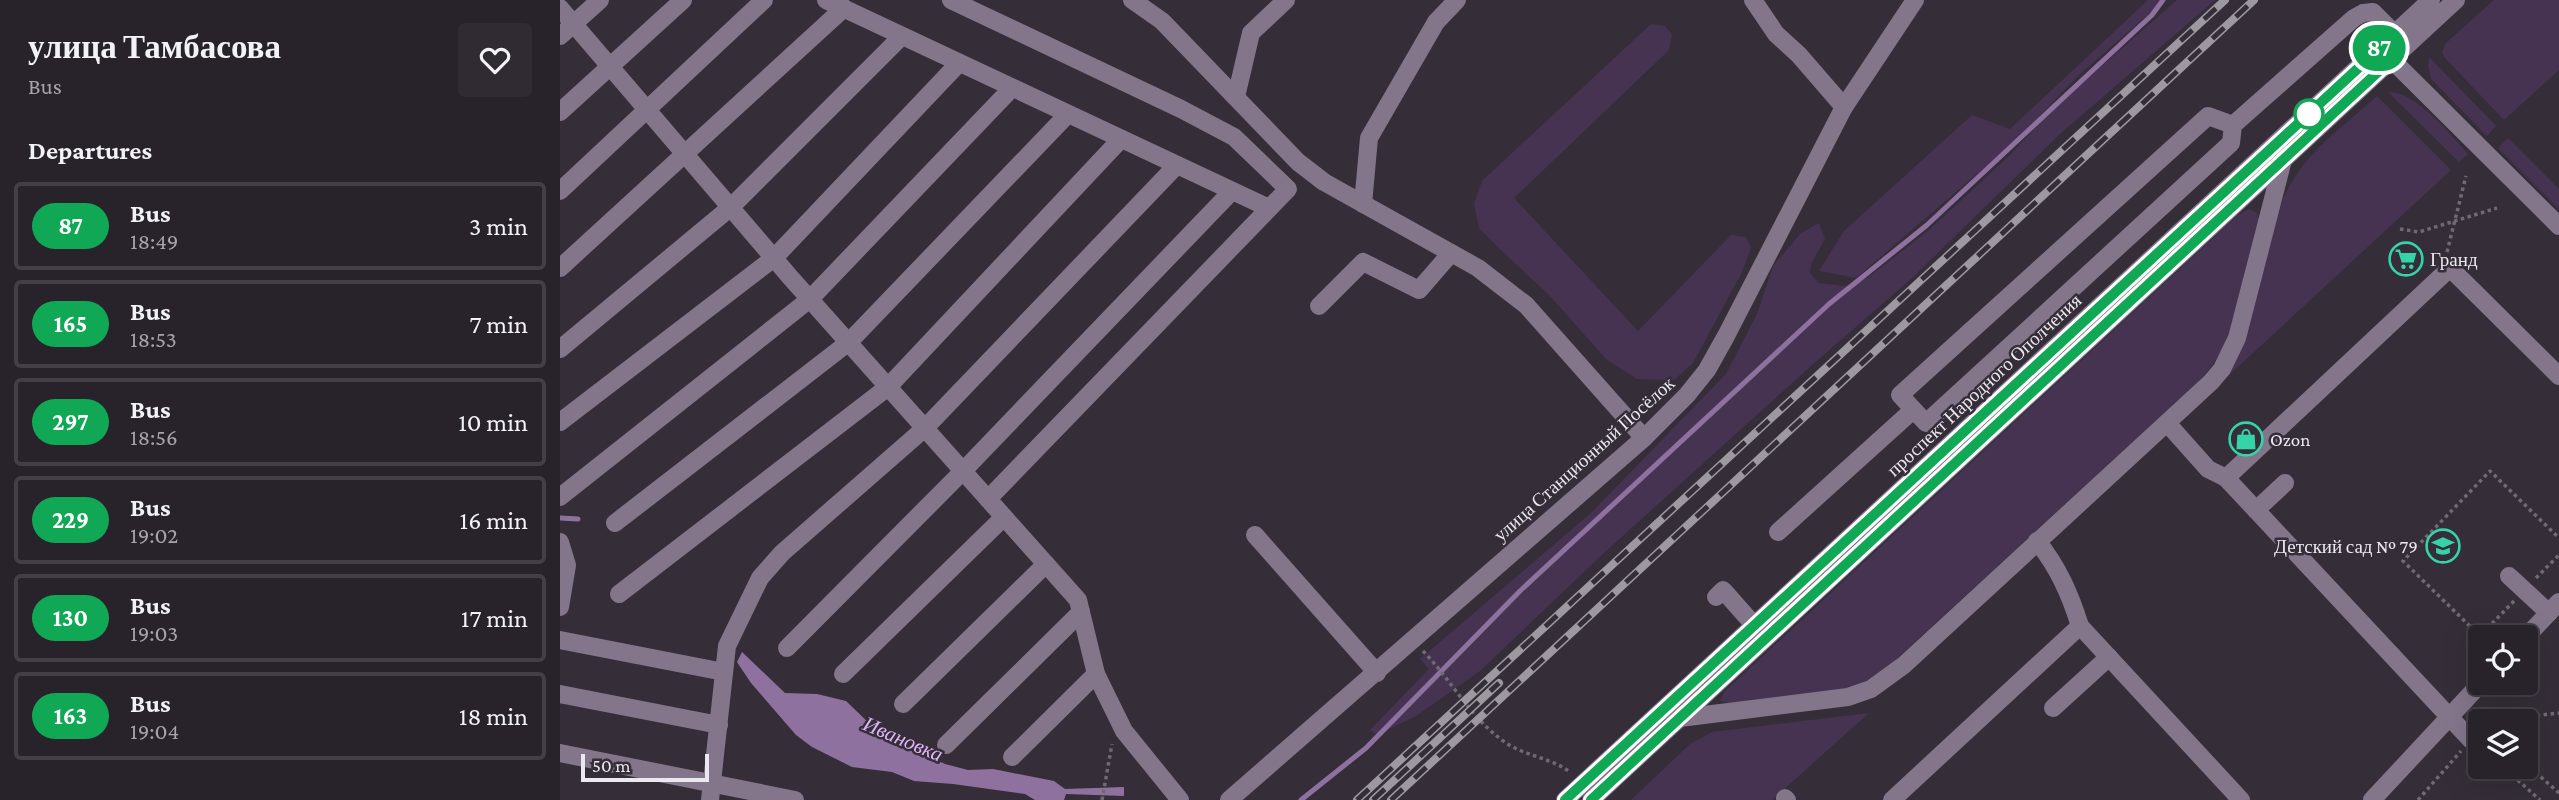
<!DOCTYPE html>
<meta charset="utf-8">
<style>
:root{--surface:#28222a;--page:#302a32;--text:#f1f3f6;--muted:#a5a4a8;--line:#443f47}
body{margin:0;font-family:"Crimson Pro",serif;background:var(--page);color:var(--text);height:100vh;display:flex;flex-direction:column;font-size:26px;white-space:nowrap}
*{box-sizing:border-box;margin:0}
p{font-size:23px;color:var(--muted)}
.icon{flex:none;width:38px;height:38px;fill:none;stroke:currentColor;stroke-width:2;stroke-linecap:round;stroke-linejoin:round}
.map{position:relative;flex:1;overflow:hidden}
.panel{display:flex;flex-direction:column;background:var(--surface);width:560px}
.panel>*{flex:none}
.badge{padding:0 14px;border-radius:23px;font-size:24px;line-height:46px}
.fabs{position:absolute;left:1908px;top:625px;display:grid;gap:14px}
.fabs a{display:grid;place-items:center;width:70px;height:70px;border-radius:7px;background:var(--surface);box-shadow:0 7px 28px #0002,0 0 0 2px var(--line);font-size:35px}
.scale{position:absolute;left:21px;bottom:18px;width:128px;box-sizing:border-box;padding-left:7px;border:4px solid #ece8ef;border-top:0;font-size:19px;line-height:24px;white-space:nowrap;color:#ece8ef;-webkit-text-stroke:5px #352e38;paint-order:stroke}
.map>.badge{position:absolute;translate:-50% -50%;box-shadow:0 0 0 4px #fff}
h2{padding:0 28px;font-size:26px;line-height:63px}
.round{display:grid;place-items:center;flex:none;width:74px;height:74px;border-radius:7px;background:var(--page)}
.overview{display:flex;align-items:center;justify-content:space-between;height:119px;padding:0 28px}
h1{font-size:33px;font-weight:700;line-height:52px}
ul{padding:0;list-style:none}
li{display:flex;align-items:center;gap:21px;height:88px;margin:0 14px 10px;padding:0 14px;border:4px solid var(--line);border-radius:7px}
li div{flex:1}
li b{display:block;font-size:26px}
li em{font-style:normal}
li .badge{min-width:77px;font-weight:700;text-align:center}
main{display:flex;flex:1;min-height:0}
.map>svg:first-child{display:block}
.green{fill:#463351}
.water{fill:#8f71a0}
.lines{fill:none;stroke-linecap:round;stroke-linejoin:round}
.stream{stroke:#8f71a0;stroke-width:5}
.path{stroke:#706a73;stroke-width:3.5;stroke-dasharray:3.5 3.5;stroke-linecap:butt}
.minor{stroke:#83768b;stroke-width:18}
.rail-casing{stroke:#9e99a1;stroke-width:8}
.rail{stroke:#352e38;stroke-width:5;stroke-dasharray:16;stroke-linecap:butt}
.line-casing{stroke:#fff;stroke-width:16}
.line{stroke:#10a855;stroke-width:10}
.stop-dot{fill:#fff;stroke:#10a855;stroke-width:3.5}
.labels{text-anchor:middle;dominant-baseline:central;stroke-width:5;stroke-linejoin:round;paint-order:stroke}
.poi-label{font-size:19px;fill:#ece8ef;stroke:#352e38;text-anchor:start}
.street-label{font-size:19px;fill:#ece8ef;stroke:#352e38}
.water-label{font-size:21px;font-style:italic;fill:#e1b3fa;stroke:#352e38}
</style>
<main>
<section class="panel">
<div class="overview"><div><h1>улица Тамбасова</h1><p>Bus</p></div><a class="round"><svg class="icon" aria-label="heart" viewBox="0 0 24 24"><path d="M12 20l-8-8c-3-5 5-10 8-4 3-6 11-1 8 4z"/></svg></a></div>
<h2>Departures</h2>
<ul>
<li><span class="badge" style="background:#10a855;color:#fff">87</span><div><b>Bus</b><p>18:49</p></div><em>3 min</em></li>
<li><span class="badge" style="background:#10a855;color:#fff">165</span><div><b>Bus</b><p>18:53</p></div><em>7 min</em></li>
<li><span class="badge" style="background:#10a855;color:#fff">297</span><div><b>Bus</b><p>18:56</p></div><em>10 min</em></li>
<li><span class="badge" style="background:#10a855;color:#fff">229</span><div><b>Bus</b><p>19:02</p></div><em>16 min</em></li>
<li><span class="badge" style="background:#10a855;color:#fff">130</span><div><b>Bus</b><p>19:03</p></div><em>17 min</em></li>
<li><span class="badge" style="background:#10a855;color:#fff">163</span><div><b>Bus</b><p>19:04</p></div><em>18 min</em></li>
</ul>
</section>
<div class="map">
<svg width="1999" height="800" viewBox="0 0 1999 800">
<rect width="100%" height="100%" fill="#352e38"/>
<g class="green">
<polygon points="1588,0 1605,0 1520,74 1454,142 1296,278 1259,271 1284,231 1412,115 1450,129"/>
<polygon points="1617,0 1655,0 1501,133 1352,278 1251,366 1046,551 920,671 856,716 817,735 810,730 869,669 860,659 1031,513 1166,374 1197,314 1213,266 1241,233 1259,223 1265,239 1251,264 1250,273 1259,283 1283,286 1295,284 1309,277 1369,230 1449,156 1492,110"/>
<polygon points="1934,0 1999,0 1999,70 1944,120 1885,58 1882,53 1885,44"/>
<polygon points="1091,24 1105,26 1112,34 1109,50 954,198 1078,331 1171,235 1186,237 1191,248 1181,274 1133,363 1114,380 1077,379 1046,359 990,296 942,251 919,228 914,203 922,181"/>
<polygon points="1869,57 1936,126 1927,136 1871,79 1868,65"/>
<path d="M1828,92C1857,92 1889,134 1908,154L1899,162Z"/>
<path d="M1817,96L1891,170L1667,377L1680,349L1721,205C1737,158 1782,128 1817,96Z"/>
<polygon points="1948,138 1999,189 1999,209 1938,148"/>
<path d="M1689,209L1697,213L1698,220L1669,335L1662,352L1642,378L1341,655C1329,666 1316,677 1301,684C1268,697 1207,699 1170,703L1160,701L1164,692L1678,215Z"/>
<polygon points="1309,713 1212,800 1071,800 1130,744 1152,732"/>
</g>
<polygon class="water" points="182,652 225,693 257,694 286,701 313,727 337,741 385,764 408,770 433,769 494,781 505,789 564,787 564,796 506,794 504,800 475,800 465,794 393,784 354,781 332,772 292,767 252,747 236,735 191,683 177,662"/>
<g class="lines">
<g class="stream">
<polyline points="0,518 18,519"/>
<polyline points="741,800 806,748 960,591 1269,304 1367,225 1592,15 1603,0"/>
</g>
<g class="path">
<polyline points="1840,229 1859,232 1937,208"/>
<polyline points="1887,252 1906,176"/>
<polyline points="1976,578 1999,555"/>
<polyline points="1954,601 1920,636 1843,561 1930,471 1999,538"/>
<path d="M863,651C893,682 910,718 946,743C966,756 991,758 1010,772"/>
<polyline points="1928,721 1999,713"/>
<polyline points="1965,763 1999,793"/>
<polyline points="1942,766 1980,800"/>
<polyline points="542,800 552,744"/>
<polyline points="1858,800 1901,751"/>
</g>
<g class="minor">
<polyline points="266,0 709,208"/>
<polyline points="391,0 621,109 674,137 728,189 428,499"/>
<polyline points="572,0 602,21 738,162 764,182 918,268 966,305 1084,438"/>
<polyline points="1193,0 1216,34 1239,55 1284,107"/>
<polyline points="0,8 230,277 518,600 536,674 564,731 620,800"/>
<polyline points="0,36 40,0"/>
<polyline points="1825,53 1999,226"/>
<polyline points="676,97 691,33 726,0"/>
<polyline points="0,112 123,0"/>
<polyline points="1673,125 1648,116 1340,395 1366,423 1671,143 1673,125 1794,18 1803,13 1813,12 1835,34"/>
<polyline points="0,191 204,0"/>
<polyline points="803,204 809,138 876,22 897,0"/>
<polyline points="0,268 284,8"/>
<polyline points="759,306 803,262 859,290 891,253"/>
<polyline points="0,349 171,207 342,36"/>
<polyline points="0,422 214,258 399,63"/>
<polyline points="1607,423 1648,469 1666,478 1911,740"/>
<polyline points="1666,478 1890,268 1999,376"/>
<polyline points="0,497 250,299 452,88"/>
<polyline points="1696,510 1725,483"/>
<polyline points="55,523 289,342 508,114"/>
<polyline points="1218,532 1353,410"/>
<polyline points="695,535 817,673"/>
<path d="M1477,541C1498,567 1510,594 1520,626L1681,800"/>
<polyline points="0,542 7,565 0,607"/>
<polyline points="1949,576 1989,613"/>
<polyline points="59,594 328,387 561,139"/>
<polyline points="1156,597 1163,590 1194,625"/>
<polyline points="1965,638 1999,602"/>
<polyline points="0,640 164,672"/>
<polyline points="227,648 403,471 672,191"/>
<polyline points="283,674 444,517"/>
<polyline points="0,694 159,725"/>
<polyline points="343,704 486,564"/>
<polyline points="1493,708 1549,657"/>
<polyline points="1120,718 1288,697 1311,689 1344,665 1651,382 1662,369 1677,338 1723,160"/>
<polyline points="386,745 521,612"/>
<polyline points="0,753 235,800"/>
<polyline points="452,757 536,674"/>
<polyline points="1225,798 1227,800"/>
<polyline points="150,800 167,646 200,578 222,553 365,428 617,165"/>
<polyline points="669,800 1084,438 1127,395 1147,370 1166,336 1284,107 1355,0"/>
<polyline points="1005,800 1871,0"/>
<polyline points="1031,800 1896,0"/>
<polyline points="1332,800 1520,626"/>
<polyline points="1812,800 1922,682"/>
</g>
<defs>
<g id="rail">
<polyline points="797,800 1665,0"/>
<polyline points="813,800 939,683"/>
<polyline points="831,800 1694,0"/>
</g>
</defs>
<use href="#rail" class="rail-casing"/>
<use href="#rail" class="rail"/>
</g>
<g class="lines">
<defs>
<polyline id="line" points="1005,800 1820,48 1832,59 1031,800"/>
</defs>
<use href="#line" class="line-casing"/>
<use href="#line" class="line"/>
</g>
<defs>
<symbol id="supermarket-ring" viewBox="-11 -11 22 22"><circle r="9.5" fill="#352e38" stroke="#34d4a8" stroke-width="1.5"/><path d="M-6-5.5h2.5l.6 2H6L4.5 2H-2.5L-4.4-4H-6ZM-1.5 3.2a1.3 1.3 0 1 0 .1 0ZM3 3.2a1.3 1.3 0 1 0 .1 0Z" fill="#34d4a8"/></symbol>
<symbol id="shop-ring" viewBox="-11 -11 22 22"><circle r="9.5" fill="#352e38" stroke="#34d4a8" stroke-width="1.5"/><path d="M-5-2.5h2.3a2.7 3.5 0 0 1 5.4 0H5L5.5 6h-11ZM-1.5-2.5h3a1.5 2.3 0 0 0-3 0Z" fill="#34d4a8"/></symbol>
<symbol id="school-ring" viewBox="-11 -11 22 22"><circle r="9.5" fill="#352e38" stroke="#34d4a8" stroke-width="1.5"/><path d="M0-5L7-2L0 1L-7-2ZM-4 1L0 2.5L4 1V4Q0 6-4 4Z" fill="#34d4a8"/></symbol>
</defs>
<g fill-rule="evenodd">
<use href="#supermarket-ring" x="1827" y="240" width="38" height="38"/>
<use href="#shop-ring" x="1667" y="420" width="38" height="38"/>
<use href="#school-ring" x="1864" y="527" width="38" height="38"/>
</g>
<circle class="stop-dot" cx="1749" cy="114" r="14"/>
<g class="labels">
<g class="poi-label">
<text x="1870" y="259">Гранд</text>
<text x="1710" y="439">Ozon</text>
<text x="1858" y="546" text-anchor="end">Детский сад № 79</text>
</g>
<g class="street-label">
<text transform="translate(1424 385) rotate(-43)">проспект Народного Ополчения</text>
<text transform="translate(1024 459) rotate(-42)">улица Станционный Посёлок</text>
</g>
<g class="water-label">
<text transform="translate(343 739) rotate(23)">Ивановка</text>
</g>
</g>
</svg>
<div class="fabs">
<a><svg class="icon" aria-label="locate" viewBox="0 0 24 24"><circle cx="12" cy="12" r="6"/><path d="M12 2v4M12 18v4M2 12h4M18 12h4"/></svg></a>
<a><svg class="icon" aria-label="layers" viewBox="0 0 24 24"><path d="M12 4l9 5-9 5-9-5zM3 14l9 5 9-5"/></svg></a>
</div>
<div class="scale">50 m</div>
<b class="badge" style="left:1819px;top:48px;background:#10a855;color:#fff">87</b>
</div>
</main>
